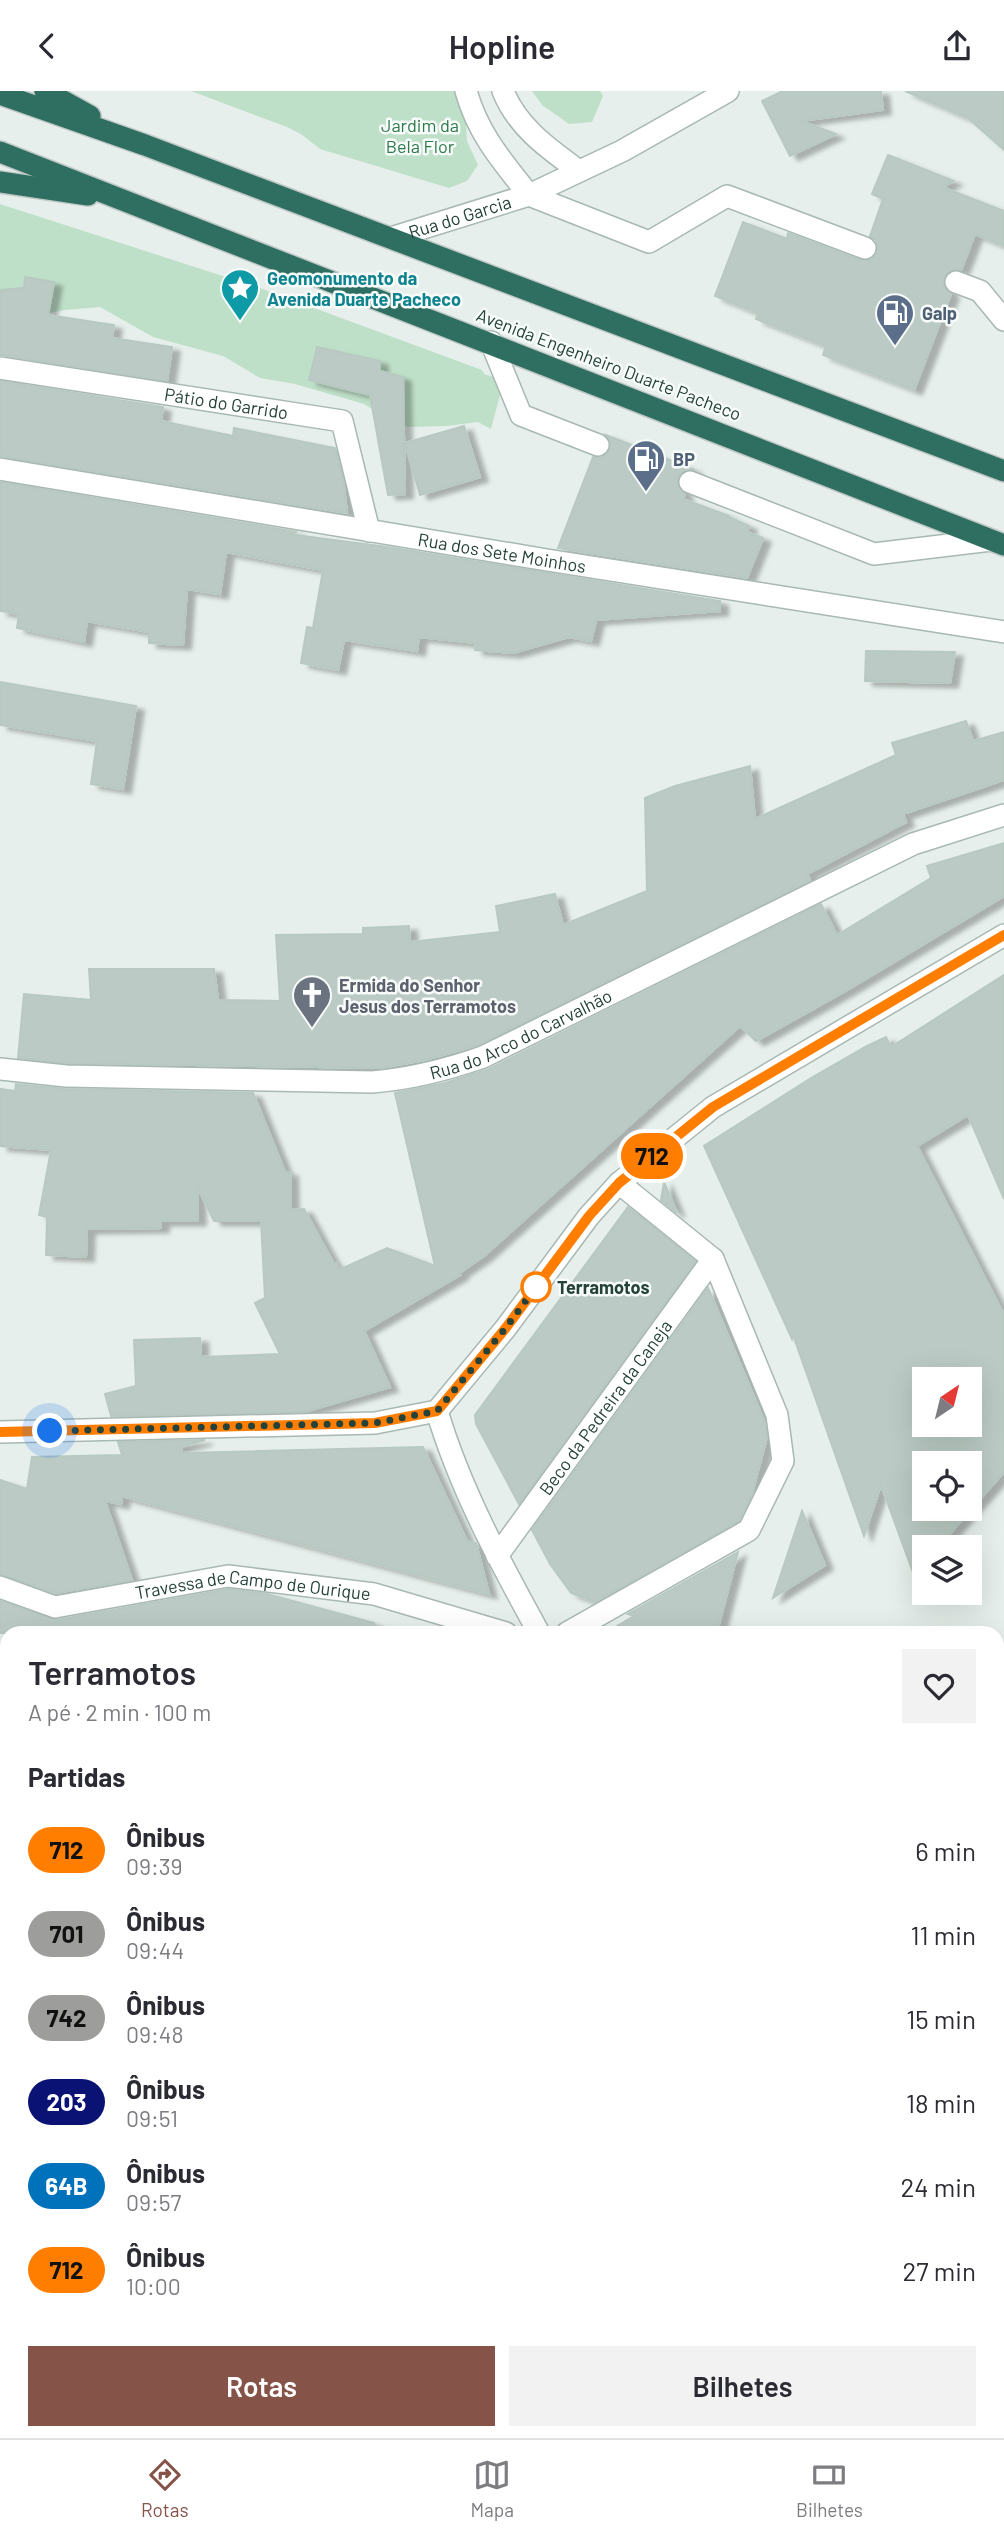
<!DOCTYPE html>
<html lang="pt">
<meta charset="utf-8">
<style>
:root{--surface:#fff;--page:#f2f2f3;--text:#2b2b33;--muted:#7c7c81;--line:#e1e1e2;--accent:#855347}
body{margin:0;font-family:Barlow,sans-serif;background:var(--page);color:var(--text);height:100vh;display:flex;flex-direction:column;font-size:26px;white-space:nowrap}
*{box-sizing:border-box;margin:0}
p{font-size:23px;color:var(--muted)}
.icon{flex:none;width:38px;height:38px;fill:none;stroke:currentColor;stroke-width:2;stroke-linecap:round;stroke-linejoin:round}
.map{position:relative;flex:1;overflow:hidden}
.sheet{position:absolute;left:0px;top:1535px;width:1004px;height:814px;display:flex;flex-direction:column;background:var(--surface);border-radius:21px 21px 0 0;box-shadow:0 7px 28px #0002}
.sheet>*{flex:none}
.badge{padding:0 14px;border-radius:23px;font-size:24px;line-height:46px}
.needle{width:46px;rotate:35deg}
.fabs{position:absolute;left:912px;top:1276px;display:grid;gap:14px}
.fabs a{display:grid;place-items:center;width:70px;height:70px;border-radius:0px;background:var(--surface);box-shadow:0 7px 28px #0002;font-size:35px}
.you{position:absolute;width:35px;height:35px;margin:-18px;border:5px solid #fff;border-radius:50%;background:#1a73e8;box-shadow:0 0 0 10px #1a73e833}
.map>.badge{position:absolute;translate:-50% -50%;box-shadow:0 0 0 4px #fff}
h2{padding:0 28px;font-size:26px;line-height:63px}
.round{display:grid;place-items:center;flex:none;width:74px;height:74px;border-radius:0px;background:var(--page)}
.headline{display:flex;align-items:center;justify-content:space-between;height:119px;padding:0 28px}
h1{font-size:33px;font-weight:600;line-height:52px}
.button{display:flex;gap:14px;margin-top:auto;padding:14px 28px}
.button a{flex:1;height:80px;border-radius:0px;background:var(--accent);color:#fff;font-size:28px;font-weight:600;line-height:80px;text-align:center}
.button a+a{background:var(--page);color:var(--text)}
ul{padding:0;list-style:none}
li{display:flex;align-items:center;gap:21px;height:84px;padding:0 28px}
li div{flex:1}
li b{display:block;font-size:26px}
li em{font-style:normal}
li .badge{min-width:77px;font-weight:700;text-align:center}
header{display:flex;justify-content:space-between;align-items:center;height:91px;padding:0 28px;background:var(--surface);font-size:32px;font-weight:600}
.dock{display:flex;justify-content:space-around;align-items:center;height:98px;border-top:2px solid var(--line);background:var(--surface);font-size:19px;color:var(--muted)}
.dock a{display:grid;justify-items:center;gap:4px}
.dock .current{color:var(--accent)}
.map>svg:first-child{display:block}
.green{fill:#bfe0c8}
.building{fill:#bbcac4;stroke:#b8c9c2;stroke-width:2;fill-rule:evenodd;filter:url(#shadow)}
.lines{fill:none;stroke-linecap:round;stroke-linejoin:round}
.lane-casing{stroke:#a8b8b2;stroke-width:24}
.street-casing{stroke:#a8b8b2;stroke-width:24}
.highway-casing{stroke:#c2cac8;stroke-width:24}
.lane{stroke:#fff;stroke-width:21}
.street{stroke:#fff;stroke-width:21}
.highway{stroke:#2f6f62;stroke-width:21}
.line-casing{stroke:#fff;stroke-width:16}
.line{stroke:#ff7e00;stroke-width:10}
.walk{stroke:#24423a;stroke-width:7;stroke-dasharray:0 12.6}
.stop-dot{fill:#fff;stroke:#ff7e00;stroke-width:3.5}
.labels{text-anchor:middle;dominant-baseline:central;stroke-width:5;stroke-linejoin:round;paint-order:stroke}
.park-label{font-size:18px;fill:#2d7a4b;stroke:#f7fbf9}
.street-label{font-size:18px;fill:#24423a;stroke:#f7fbf9}
.culture-label{font-size:18px;font-weight:bold;fill:#0d838f;stroke:#f7fbf9;text-anchor:start}
.service-label{font-size:18px;font-weight:bold;fill:#4e5e75;stroke:#f7fbf9;text-anchor:start}
.worship-label{font-size:18px;font-weight:bold;fill:#5b616d;stroke:#f7fbf9;text-anchor:start}
.stop-label{font-size:18px;font-weight:bold;fill:#24423a;stroke:#f7fbf9;text-anchor:start}
</style>
<header><svg class="icon" aria-label="back" viewBox="0 0 24 24"><path d="M15 5l-7 7 7 7"/></svg>Hopline<svg class="icon" aria-label="share" viewBox="0 0 24 24"><path d="M12 15V3M7 8l5-5 5 5M5 13v7h14v-7"/></svg></header>
<div class="map">
<svg width="1004" height="2347" viewBox="0 0 1004 2347">
<defs>
<filter id="shadow"><feDropShadow dx="8" dy="4.5" stdDeviation="2" flood-color="#0004"/></filter>
</defs>
<rect width="100%" height="100%" fill="#e6efeb"/>
<g class="green">
<polygon points="191,0 454,0 466,33 467,50 478,74 467,90 449,97 320,58 301,43 287,36"/>
<polygon points="532,0 600,0 603,5 592,31 569,33 542,14"/>
<polygon points="0,113 260,197 482,279 484,283 504,289 491,338 478,331 447,335 408,336 381,324 364,313 295,293 260,287 223,265 153,246 100,216 65,219 0,231"/>
</g>
<g class="building">
<polygon points="783,0 881,0 883,19 801,30 836,43 790,65 762,10"/>
<polygon points="905,0 1004,0 1004,59 968,27"/>
<polygon points="888,64 954,90 942,96 1004,120 1004,155 975,143 961,179 953,178 944,186 943,194 951,203 914,299 823,264 826,255 756,228 758,222 715,205 743,131 787,148 788,142 860,169 873,168 878,156 876,149 870,145 883,108 872,103"/>
<polygon points="25,186 54,191 48,224 114,234 112,247 172,256 167,290 0,264 0,199 24,197"/>
<polygon points="317,256 380,270 380,280 403,286 405,403 388,404 370,304 309,289"/>
<polygon points="0,290 163,316 161,330 233,345 234,337 335,357 343,387 347,422 0,365"/>
<polygon points="464,335 480,386 420,404 405,352"/>
<polygon points="606,344 695,379 687,378 678,386 677,394 685,403 683,408 729,425 729,426 749,435 747,441 763,447 747,487 558,457 593,366 601,367 610,359 611,351"/>
<polygon points="0,391 297,441 288,443 387,456 720,510 720,520 596,529 591,550 569,546 513,562 475,559 476,552 419,546 417,560 344,549 338,579 301,572 307,536 313,537 323,479 226,461 220,503 187,498 183,554 149,552 149,541 87,530 84,551 17,537 19,523 0,520"/>
<polygon points="866,560 955,561 950,592 865,590"/>
<polygon points="0,591 136,615 123,698 91,693 97,650 0,634"/>
<polygon points="966,630 973,650 1004,641 1004,689 903,723 906,731 807,783 810,789 478,954 425,969 381,977 67,972 18,967 24,903 91,909 89,878 214,878 218,909 280,910 276,844 363,843 363,837 409,835 410,851 500,841 496,815 555,803 563,834 647,800 645,707 675,695 750,675 755,728 896,664 892,652"/>
<polygon points="1004,752 1004,805 849,898 756,950 740,935 484,1165 458,1183 460,1184 364,1240 390,1296 304,1321 111,1325 105,1303 136,1295 134,1249 200,1247 201,1266 280,1263 255,1212 265,1207 261,1130 214,1130 197,1095 198,1130 161,1130 161,1137 87,1138 86,1166 46,1164 47,1126 39,1124 51,1059 0,1055 0,998 15,1000 16,993 66,998 253,1002 285,1081 290,1081 291,1119 304,1118 334,1173 336,1172 339,1179 387,1157 435,1175 395,1002 445,992 489,978 821,813 837,844 931,787 927,775"/>
<path d="M1004,884V1108L968,1024L917,1055L1004,1224V1381L938,1456H924V1472L914,1484L881,1394L864,1445L793,1244L792,1248L704,1055L811,987L867,955L886,946L891,956ZM924,1288H970V1334H924ZM924,1372H970V1418H924Z"/>
<polygon points="664,1091 677,1122 661,1109"/>
<polygon points="628,1116 695,1170 519,1413 476,1333 475,1324"/>
<polygon points="708,1197 765,1332 767,1346 752,1403 739,1430 595,1511 571,1502 550,1473 532,1439"/>
<polygon points="205,1349 181,1356 182,1362 423,1356 467,1450 476,1452 489,1503 122,1405 121,1413 105,1410 132,1489 56,1502 0,1483 0,1389 27,1398 32,1366 122,1364 118,1351"/>
<polygon points="802,1420 825,1474 773,1507"/>
<polygon points="738,1461 718,1537 709,1542 605,1542 634,1525 628,1523"/>
<polygon points="229,1498 267,1503 374,1532 373,1542 0,1542 0,1510 57,1529"/>
</g>
<g class="lines">
<defs>
<g id="lane">
<polyline points="529,104 649,151 727,105 865,157"/>
<polyline points="956,191 980,200 1004,229"/>
<polyline points="491,251 521,324 598,354"/>
<polyline points="690,391 874,463 991,449"/>
</g>
<g id="street">
<path d="M466,0C478,43 502,70 529,104"/>
<path d="M503,0C517,36 549,58 579,80"/>
<path id="s1" d="M391,147L529,104L622,60L728,0"/>
<path id="s2" d="M0,277L342,330L369,440"/>
<path id="s3" d="M0,378L547,469L1004,541"/>
<path id="s4" d="M0,978L66,985L372,991C411,988 446,979 483,966L913,753L1004,724"/>
<path d="M437,1320C460,1398 500,1471 539,1542"/>
<polyline points="0,1341 375,1332 437,1320 505,1238 589,1125 619,1092 713,1016 1004,844"/>
<path id="s5" d="M497,1465L713,1168"/>
<path id="s6" d="M0,1496L55,1516L228,1485L374,1503L506,1542"/>
<polyline points="567,1542 749,1439 783,1370 777,1324 713,1168 619,1092"/>
<polyline points="998,1910 1004,1915"/>
<polyline points="0,2130 7,2135"/>
<polyline points="622,2342 630,2347"/>
<polyline points="141,2347 145,2342"/>
</g>
<g id="highway">
<polyline points="45,0 90,25"/>
<polyline points="0,3 145,54 1004,380"/>
<polyline points="0,61 1004,454"/>
<polyline points="0,91 88,104"/>
</g>
</defs>
<use href="#lane" class="lane-casing"/>
<use href="#street" class="street-casing"/>
<use href="#highway" class="highway-casing"/>
<use href="#lane" class="lane"/>
<use href="#street" class="street"/>
<use href="#highway" class="highway"/>
</g>
<g class="lines">
<defs>
<polyline id="line" points="0,1341 375,1332 437,1320 505,1238 589,1125 619,1092 713,1016 1004,844"/>
</defs>
<use href="#line" class="line-casing"/>
<use href="#line" class="line"/>
<polyline class="walk" points="50,1340 375,1332 437,1320 505,1238 538,1193 536,1196"/>
</g>
<defs>
<symbol id="sight-pin" viewBox="-11 -11 22 30"><path d="M0 17L-7.5 6A9.5 9.5 0 1 1 7.5 6Z" fill="#0f9aa8" stroke="#f7fbf9"/><path d="M0-6L1.8-2.2L6-1.7L2.9 1.2L3.7 5.4L0 3.3L-3.7 5.4L-2.9 1.2L-6-1.7L-1.8-2.2Z" fill="#fff"/></symbol>
<symbol id="fuel-pin" viewBox="-11 -11 22 30"><path d="M0 17L-7.5 6A9.5 9.5 0 1 1 7.5 6Z" fill="#5c6f8a" stroke="#f7fbf9"/><path d="M-5.5-6h7V0h2V4h1.3V-2.5L3-4.5l.8-.8L6-3V5H2.5V1h-1V6h-7ZM-4.2-4.7v3.2H.2V-4.7Z" fill="#fff"/></symbol>
<symbol id="church-pin" viewBox="-11 -11 22 30"><path d="M0 17L-7.5 6A9.5 9.5 0 1 1 7.5 6Z" fill="#6b7280" stroke="#f7fbf9"/><path d="M-1.2-6h2.4v3.5h3.3v2.4h-3.3V6h-2.4V-.1h-3.3v-2.4h3.3Z" fill="#fff"/></symbol>
</defs>
<g fill-rule="evenodd">
<use href="#sight-pin" x="218" y="175" width="44" height="60"/>
<use href="#fuel-pin" x="873" y="200" width="44" height="60"/>
<use href="#fuel-pin" x="624" y="346" width="44" height="60"/>
<use href="#church-pin" x="290" y="882" width="44" height="60"/>
</g>
<circle class="stop-dot" cx="536" cy="1196" r="14"/>
<g class="labels">
<g class="park-label">
<text x="420" y="34">Jardim da<tspan x="420" dy="21">Bela Flor</tspan></text>
</g>
<g class="street-label">
<text stroke="none"><textPath href="#s1" startOffset="72">Rua do Garcia</textPath></text>
<text transform="translate(609 273) rotate(21)">Avenida Engenheiro Duarte Pacheco</text>
<text stroke="none"><textPath href="#s2" startOffset="229">Pátio do Garrido</textPath></text>
<text stroke="none"><textPath href="#s3" startOffset="509">Rua dos Sete Moinhos</textPath></text>
<text stroke="none"><textPath href="#s4" startOffset="530">Rua do Arco do Carvalhão</textPath></text>
<text stroke="none"><textPath href="#s5" startOffset="184">Beco da Pedreira da Caneja</textPath></text>
<text stroke="none"><textPath href="#s6" startOffset="259">Travessa de Campo de Ourique</textPath></text>
</g>
<g class="culture-label">
<text x="267" y="187">Geomonumento da<tspan x="267" dy="21">Avenida Duarte Pacheco</tspan></text>
</g>
<g class="service-label">
<text x="922" y="222">Galp</text>
<text x="673" y="368">BP</text>
</g>
<g class="worship-label">
<text x="339" y="894">Ermida do Senhor<tspan x="339" dy="21">Jesus dos Terramotos</tspan></text>
</g>
<g class="stop-label">
<text x="557" y="1196">Terramotos</text>
</g>
</g>
</svg>
<div class="fabs">
<a><svg class="needle" viewBox="-14 -14 28 28"><path d="M0-13l5 13h-10z" fill="#e53935"/><path d="M0 13l5-13h-10z" fill="#7c7c81"/></svg></a>
<a><svg class="icon" aria-label="locate" viewBox="0 0 24 24"><circle cx="12" cy="12" r="6"/><path d="M12 2v4M12 18v4M2 12h4M18 12h4"/></svg></a>
<a><svg class="icon" aria-label="layers" viewBox="0 0 24 24"><path d="M12 4l9 5-9 5-9-5zM3 14l9 5 9-5"/></svg></a>
</div>
<div class="you" style="left:50px;top:1340px"></div>
<b class="badge" style="left:652px;top:1065px;background:#ff7e00;color:#111">712</b>
<section class="sheet">
<div class="headline"><div><h1>Terramotos</h1><p>A pé · 2 min · 100 m</p></div><a class="round"><svg class="icon" aria-label="heart" viewBox="0 0 24 24"><path d="M12 20l-8-8c-3-5 5-10 8-4 3-6 11-1 8 4z"/></svg></a></div>
<h2>Partidas</h2>
<ul>
<li><span class="badge" style="background:#ff7e00;color:#111">712</span><div><b>Ônibus</b><p>09:39</p></div><em>6 min</em></li>
<li><span class="badge" style="background:#9d9d9c;color:#111">701</span><div><b>Ônibus</b><p>09:44</p></div><em>11 min</em></li>
<li><span class="badge" style="background:#9d9d9c;color:#111">742</span><div><b>Ônibus</b><p>09:48</p></div><em>15 min</em></li>
<li><span class="badge" style="background:#0a1274;color:#fff">203</span><div><b>Ônibus</b><p>09:51</p></div><em>18 min</em></li>
<li><span class="badge" style="background:#0072bc;color:#fff">64B</span><div><b>Ônibus</b><p>09:57</p></div><em>24 min</em></li>
<li><span class="badge" style="background:#ff7e00;color:#111">712</span><div><b>Ônibus</b><p>10:00</p></div><em>27 min</em></li>
</ul>
<div class="button"><a>Rotas</a><a>Bilhetes</a></div>
</section>
</div>
<nav class="dock">
<a class="current"><svg class="icon" aria-label="directions" viewBox="0 0 24 24"><path d="M12 3l9 9-9 9-9-9zM9 14v-3h6M13 9l2 2-2 2"/></svg>Rotas</a>
<a><svg class="icon" aria-label="map" viewBox="0 0 24 24"><path d="M3 6l6-2 6 2 6-2v14l-6 2-6-2-6 2zM9 4v14M15 6v14"/></svg>Mapa</a>
<a><svg class="icon" aria-label="tickets" viewBox="0 0 24 24"><path d="M3 7h18v10H3zM15 7v10"/></svg>Bilhetes</a>
</nav>
